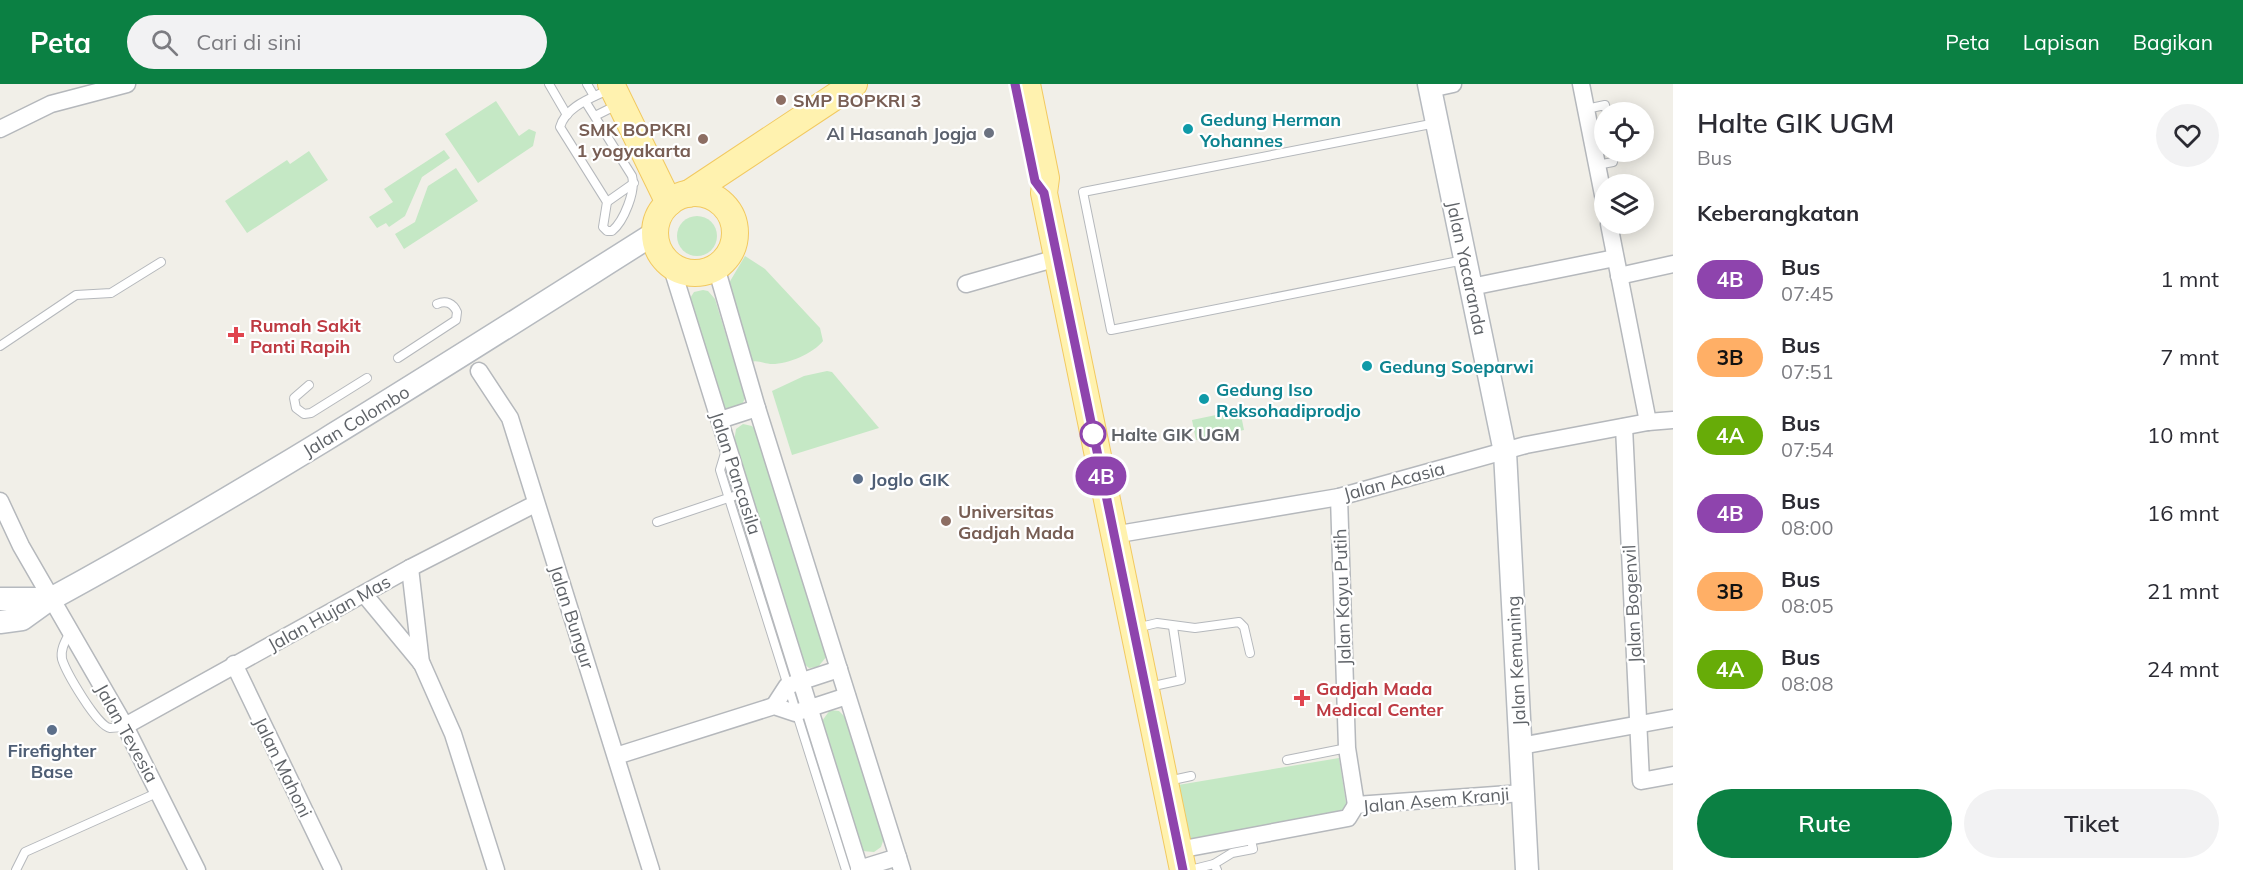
<!DOCTYPE html>
<html lang="id">
<style>
:root{--surface:#fff;--page:#f2f2f3;--text:#2b2b33;--muted:#7c7c81;--accent:#0b8043}
body{margin:0;font-family:Mulish,sans-serif;background:var(--page);color:var(--text);height:100vh;display:flex;flex-direction:column;font-size:22px;white-space:nowrap}
*{box-sizing:border-box;margin:0}
p{font-size:20px;color:var(--muted)}
.icon{flex:none;width:33px;height:33px;fill:none;stroke:currentColor;stroke-width:2;stroke-linecap:round;stroke-linejoin:round}
.map{position:relative;flex:1;overflow:hidden}
.panel{display:flex;flex-direction:column;background:var(--surface);width:570px}
.panel>*{flex:none}
.badge{padding:0 12px;border-radius:20px;font-size:21px;line-height:39px}
.buttons{position:absolute;left:1594px;top:18px;display:grid;gap:12px}
.buttons a{display:grid;place-items:center;width:60px;height:60px;border-radius:50%;background:var(--surface);box-shadow:0 3px 15px #0003;font-size:30px}
.map>.badge{position:absolute;translate:-50% -50%;box-shadow:0 0 0 3px #fff}
h2{padding:0 24px;font-size:22px;line-height:54px}
.round{display:grid;place-items:center;flex:none;width:63px;height:63px;border-radius:32px;background:var(--page)}
.summary{display:flex;align-items:center;justify-content:space-between;height:102px;padding:0 24px}
h1{font-size:28px;font-weight:600;line-height:45px}
.action{display:flex;gap:12px;margin-top:auto;padding:12px 24px}
.action a{flex:1;height:69px;border-radius:36px;background:var(--accent);color:#fff;font-size:24px;font-weight:600;line-height:69px;text-align:center}
.action a+a{background:var(--page);color:var(--text)}
ul{padding:0;list-style:none}
li{display:flex;align-items:center;gap:18px;height:78px;padding:0 24px}
li div{flex:1}
li b{display:block;font-size:22px}
li em{font-style:normal}
li .badge{min-width:66px;font-weight:700;text-align:center}
header{display:flex;align-items:center;gap:36px;box-sizing:border-box;height:84px;padding:0 30px;background:var(--accent);color:#fff}
header strong{font-size:28px}
nav{display:flex;gap:33px;margin-inline-start:auto;font-size:21px}
.search{width:420px;height:54px;background:var(--page);display:flex;align-items:center;gap:15px;box-sizing:border-box;padding:0 21px;border-radius:33px;color:var(--muted);font-size:22px}
main{display:flex;flex:1;min-height:0}
.map>svg:first-child{display:block}
.green{fill:#c5e8c5}
.lines{fill:none;stroke-linecap:round;stroke-linejoin:round}
.lane-casing{stroke:#b5b8bc;stroke-width:10}
.street-casing{stroke:#b5b8bc;stroke-width:19}
.secondary-casing{stroke:#b6babf;stroke-width:25}
.primary-casing{stroke:#f2c960;stroke-width:28}
.lane{stroke:#fff;stroke-width:8}
.street{stroke:#fff;stroke-width:16}
.secondary{stroke:#fff;stroke-width:22}
.primary{stroke:#fff2af;stroke-width:26}
.line-casing{stroke:#fff;stroke-width:14}
.line{stroke:#8e44ad;stroke-width:9}
.education-dot{fill:#8d6e63;stroke:#fff;stroke-width:2}
.culture-dot{fill:#0f9aa8;stroke:#fff;stroke-width:2}
.worship-dot{fill:#6b7280;stroke:#fff;stroke-width:2}
.health-dot{fill:#e0444e;stroke:#fff;stroke-width:2}
.stop-dot{fill:#fff;stroke:#8e44ad;stroke-width:3}
.service-dot{fill:#5c6f8a;stroke:#fff;stroke-width:2}
.labels{text-anchor:middle;dominant-baseline:central;stroke-width:4.5;stroke-linejoin:round;paint-order:stroke}
.education-label{font-size:18px;font-weight:bold;fill:#785e54;stroke:#fff;text-anchor:start}
.culture-label{font-size:18px;font-weight:bold;fill:#0d838f;stroke:#fff;text-anchor:start}
.worship-label{font-size:18px;font-weight:bold;fill:#5b616d;stroke:#fff;text-anchor:end}
.street-label{font-size:18px;fill:#5f6368;stroke:#fff}
.health-label{font-size:18px;font-weight:bold;fill:#be3a42;stroke:#fff;text-anchor:start}
.stop-label{font-size:18px;font-weight:bold;fill:#5f6368;stroke:#fff;text-anchor:start}
.service-label{font-size:18px;font-weight:bold;fill:#4e5e75;stroke:#fff;text-anchor:start}
</style>
<header>
<strong>Peta</strong>
<div class="search"><svg class="icon" aria-label="search" viewBox="0 0 24 24"><circle cx="10" cy="10" r="6"/><path d="M15 15l6 6"/></svg>Cari di sini</div>
<nav><a>Peta</a><a>Lapisan</a><a>Bagikan</a></nav>
</header>
<main>
<div class="map">
<svg width="1673" height="786" viewBox="0 0 1673 786">
<rect width="100%" height="100%" fill="#f1efe8"/>
<g class="green">
<polygon points="496,17 519,52 529,45 536,48 533,62 478,99 445,50"/>
<polygon points="444,66 450,74 422,93 405,132 389,143 386,139 377,144 369,133 393,118 384,105"/>
<polygon points="309,67 328,96 247,149 225,117 287,76 290,80"/>
<polygon points="456,84 478,117 404,165 395,150 415,138 428,102"/>
<circle cx="697" cy="152" r="20"/>
<path d="M745,172L765,185L820,244L823,257C813,270 786,281 770,280C762,279 758,276 750,278L729,199Z"/>
<polygon points="703,206 708,207 715,215 745,314 742,321 727,326 723,324 689,216 694,208"/>
<polygon points="827,287 832,288 879,344 792,371 772,307 804,292"/>
<polygon points="1240,326 1244,346 1196,356 1192,336"/>
<polygon points="743,340 752,342 757,348 827,572 818,583 809,584 803,579 734,358 736,345"/>
<polygon points="830,626 839,627 845,633 884,754 881,763 874,768 862,767 822,637"/>
<polygon points="1339,674 1348,731 1181,759 1172,702"/>
</g>
<g class="lines">
<defs>
<g id="lane">
<polyline points="549,0 567,31"/>
<polyline points="587,0 594,12"/>
<path d="M585,17L632,92C636,107 624,137 612,147H607L603,143L607,118L560,43C566,22 592,14 610,5"/>
<polyline points="1586,25 1605,21 1607,28"/>
<polyline points="595,32 619,20"/>
<polyline points="1436,39 1083,108 1111,246 1464,176"/>
<polyline points="1597,81 1613,78 1615,68"/>
<polyline points="607,118 634,99"/>
<polyline points="0,262 76,211 111,209 161,178"/>
<path d="M398,274L456,236L457,228C453,219 446,216 437,220"/>
<polyline points="309,301 294,314 296,324 304,330 311,329 367,294"/>
<polyline points="726,366 720,386 846,786"/>
<polyline points="657,438 734,412"/>
<polyline points="1136,544 1157,539 1195,544 1239,538 1244,543 1250,569"/>
<path d="M70,548C66,556 60,565 62,575C66,588 97,642 110,644C114,644 121,643 125,642"/>
<polyline points="1149,603 1181,596 1173,543"/>
<polyline points="1287,676 1347,664"/>
<polyline points="1168,697 1191,692"/>
<polyline points="1214,780 1232,769 1253,765 1250,752"/>
<polyline points="16,786 25,768 159,708"/>
<polyline points="1190,786 1214,780 1217,786"/>
</g>
<g id="street">
<polyline points="1581,0 1605,121"/>
<polyline points="1430,5 1453,0"/>
<polyline points="0,45 51,20 127,0"/>
<polyline points="1609,140 1648,338"/>
<polyline points="671,181 860,786"/>
<polyline points="716,183 757,324 902,786"/>
<polyline points="1619,192 1673,180"/>
<polyline points="966,200 1057,174"/>
<polyline points="1471,203 1615,174"/>
<polyline points="479,287 510,334 651,786"/>
<polyline points="720,336 757,324"/>
<polyline points="1624,343 1641,697 1673,691"/>
<polyline points="1339,413 1347,664 1356,721"/>
<polyline points="0,417 21,462 125,642 197,786"/>
<polyline points="1113,451 1339,413 1526,361 1648,338 1673,336"/>
<polyline points="410,484 421,579"/>
<polyline points="364,510 422,580 453,650 496,786"/>
<polyline points="234,580 333,786"/>
<polyline points="774,622 787,602 839,585"/>
<polyline points="125,642 410,484 535,420"/>
<polyline points="1520,662 1673,634"/>
<polyline points="616,672 774,622 795,629 847,612"/>
<polyline points="1178,766 1348,734 1356,721 1523,709"/>
<polyline points="859,785 898,773"/>
</g>
<g id="secondary">
<polyline points="1429,0 1505,368 1527,786"/>
<polyline points="0,515 51,515"/>
<path d="M0,538L22,535L47,517C255,404 454,276 655,149"/>
</g>
<g id="primary">
<polyline points="611,0 669,119"/>
<polyline points="1027,0 1046,94 1044,109 1183,786"/>
<circle cx="695" cy="149" r="40"/>
<polyline points="688,110 854,0"/>
</g>
</defs>
<use href="#lane" class="lane-casing"/>
<use href="#street" class="street-casing"/>
<use href="#secondary" class="secondary-casing"/>
<use href="#primary" class="primary-casing"/>
<use href="#lane" class="lane"/>
<use href="#street" class="street"/>
<use href="#secondary" class="secondary"/>
<use href="#primary" class="primary"/>
</g>
<g class="lines">
<defs>
<polyline id="line" points="1015,0 1035,97 1044,109 1183,786"/>
</defs>
<use href="#line" class="line-casing"/>
<use href="#line" class="line"/>
</g>
<g class="education-dot">
<circle cx="781" cy="16" r="6"/>
<circle cx="703" cy="55" r="6"/>
<circle cx="946" cy="437" r="6"/>
</g>
<g class="culture-dot">
<circle cx="1188" cy="45" r="6"/>
<circle cx="1367" cy="282" r="6"/>
<circle cx="1204" cy="315" r="6"/>
</g>
<circle class="worship-dot" cx="989" cy="49" r="6"/>
<g class="health-dot">
<path d="M233 242h6v6h6v6h-6v6h-6v-6h-6v-6h6z"/>
<path d="M1299 605h6v6h6v6h-6v6h-6v-6h-6v-6h6z"/>
</g>
<circle class="stop-dot" cx="1093" cy="350" r="12"/>
<g class="service-dot">
<circle cx="858" cy="395" r="6"/>
<circle cx="52" cy="646" r="6"/>
</g>
<g class="labels">
<g class="education-label">
<text x="793" y="16">SMP BOPKRI 3</text>
<text x="691" y="45" text-anchor="end">SMK BOPKRI<tspan x="691" dy="21">1 yogyakarta</tspan></text>
<text x="958" y="427">Universitas<tspan x="958" dy="21">Gadjah Mada</tspan></text>
</g>
<g class="culture-label">
<text x="1200" y="35">Gedung Herman<tspan x="1200" dy="21">Yohannes</tspan></text>
<text x="1379" y="282">Gedung Soeparwi</text>
<text x="1216" y="305">Gedung Iso<tspan x="1216" dy="21">Reksohadiprodjo</tspan></text>
</g>
<g class="worship-label">
<text x="977" y="49">Al Hasanah Jogja</text>
</g>
<g class="street-label">
<text transform="translate(1467 184) rotate(78)">Jalan Yacaranda</text>
<text transform="translate(356 337) rotate(-31)">Jalan Colombo</text>
<text transform="translate(736 389) rotate(72)">Jalan Pancasila</text>
<text transform="translate(1394 397) rotate(-15)">Jalan Acasia</text>
<text transform="translate(1342 513) rotate(-92)">Jalan Kayu Putih</text>
<text transform="translate(1632 520) rotate(-93)">Jalan Bogenvil</text>
<text transform="translate(329 529) rotate(-29)">Jalan Hujan Mas</text>
<text transform="translate(572 533) rotate(72)">Jalan Bungur</text>
<text transform="translate(1516 577) rotate(-93)">Jalan Kemuning</text>
<text transform="translate(127 649) rotate(61)">Jalan Tevesia</text>
<text transform="translate(283 683) rotate(64)">Jalan Mahoni</text>
<text transform="translate(1436 716) rotate(-5)">Jalan Asem Kranji</text>
</g>
<g class="health-label">
<text x="250" y="241">Rumah Sakit<tspan x="250" dy="21">Panti Rapih</tspan></text>
<text x="1316" y="604">Gadjah Mada<tspan x="1316" dy="21">Medical Center</tspan></text>
</g>
<g class="stop-label">
<text x="1111" y="350">Halte GIK UGM</text>
</g>
<g class="service-label">
<text x="870" y="395">Joglo GIK</text>
<text x="52" y="666" text-anchor="middle">Firefighter<tspan x="52" dy="21">Base</tspan></text>
</g>
</g>
</svg>
<div class="buttons">
<a><svg class="icon" aria-label="locate" viewBox="0 0 24 24"><circle cx="12" cy="12" r="6"/><path d="M12 2v4M12 18v4M2 12h4M18 12h4"/></svg></a>
<a><svg class="icon" aria-label="layers" viewBox="0 0 24 24"><path d="M12 4l9 5-9 5-9-5zM3 14l9 5 9-5"/></svg></a>
</div>
<b class="badge" style="left:1101px;top:392px;background:#8e44ad;color:#fff">4B</b>
</div>
<section class="panel">
<div class="summary"><div><h1>Halte GIK UGM</h1><p>Bus</p></div><a class="round"><svg class="icon" aria-label="heart" viewBox="0 0 24 24"><path d="M12 20l-8-8c-3-5 5-10 8-4 3-6 11-1 8 4z"/></svg></a></div>
<h2>Keberangkatan</h2>
<ul>
<li><span class="badge" style="background:#8e44ad;color:#fff">4B</span><div><b>Bus</b><p>07:45</p></div><em>1 mnt</em></li>
<li><span class="badge" style="background:#ffaf66;color:#111">3B</span><div><b>Bus</b><p>07:51</p></div><em>7 mnt</em></li>
<li><span class="badge" style="background:#67ac08;color:#fff">4A</span><div><b>Bus</b><p>07:54</p></div><em>10 mnt</em></li>
<li><span class="badge" style="background:#8e44ad;color:#fff">4B</span><div><b>Bus</b><p>08:00</p></div><em>16 mnt</em></li>
<li><span class="badge" style="background:#ffaf66;color:#111">3B</span><div><b>Bus</b><p>08:05</p></div><em>21 mnt</em></li>
<li><span class="badge" style="background:#67ac08;color:#fff">4A</span><div><b>Bus</b><p>08:08</p></div><em>24 mnt</em></li>
</ul>
<div class="action"><a>Rute</a><a>Tiket</a></div>
</section>
</main>
